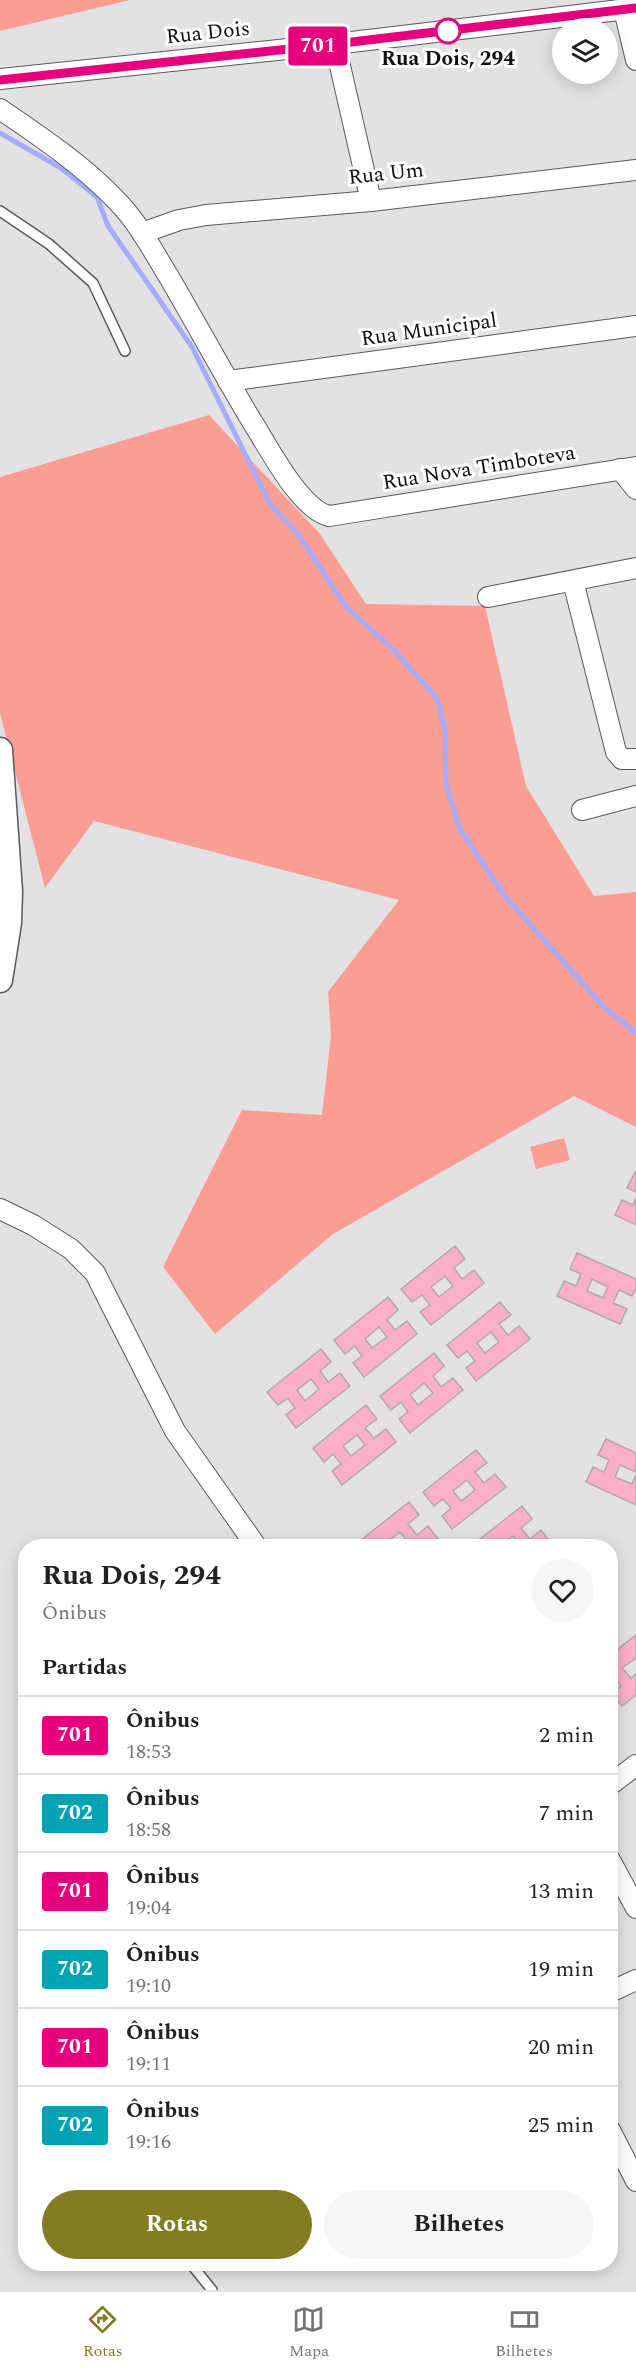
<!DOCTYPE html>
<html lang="pt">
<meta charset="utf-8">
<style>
:root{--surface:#fff;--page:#f6f6f6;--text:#202124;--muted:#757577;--line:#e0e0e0;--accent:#837c23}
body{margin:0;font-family:Spectral,serif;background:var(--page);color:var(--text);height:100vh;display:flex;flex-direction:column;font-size:22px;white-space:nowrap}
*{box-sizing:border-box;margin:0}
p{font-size:20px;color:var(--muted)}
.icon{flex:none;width:33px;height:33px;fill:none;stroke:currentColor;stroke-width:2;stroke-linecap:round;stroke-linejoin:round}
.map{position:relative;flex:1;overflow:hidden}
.side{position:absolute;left:18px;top:1539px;width:600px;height:732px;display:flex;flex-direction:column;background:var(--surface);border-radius:24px;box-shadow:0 3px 15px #0003}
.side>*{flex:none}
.badge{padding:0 12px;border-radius:4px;font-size:21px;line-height:39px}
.tools{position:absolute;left:552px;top:18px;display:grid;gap:12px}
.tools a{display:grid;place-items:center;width:66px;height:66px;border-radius:50%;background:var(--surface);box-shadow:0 3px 15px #0003;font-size:30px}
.map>.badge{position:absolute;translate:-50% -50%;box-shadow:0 0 0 3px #fff}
h2{padding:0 24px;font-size:22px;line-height:54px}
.round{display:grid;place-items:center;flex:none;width:63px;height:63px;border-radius:32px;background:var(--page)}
.head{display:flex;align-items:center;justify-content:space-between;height:102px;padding:0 24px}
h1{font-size:28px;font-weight:700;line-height:45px}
.cta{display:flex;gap:12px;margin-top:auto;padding:12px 24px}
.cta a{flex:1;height:69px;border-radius:36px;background:var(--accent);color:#fff;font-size:24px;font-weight:700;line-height:69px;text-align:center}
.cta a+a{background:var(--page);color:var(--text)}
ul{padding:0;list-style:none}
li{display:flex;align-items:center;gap:18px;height:78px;padding:0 24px;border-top:2px solid var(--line)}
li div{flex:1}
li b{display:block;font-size:22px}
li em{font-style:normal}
li .badge{min-width:66px;font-weight:700;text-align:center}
.tabs{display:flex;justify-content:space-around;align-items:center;height:84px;border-top:2px solid var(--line);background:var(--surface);font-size:16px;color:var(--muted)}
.tabs a{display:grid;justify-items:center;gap:3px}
.tabs .selected{color:var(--accent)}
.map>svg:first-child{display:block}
.green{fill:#fa9e94}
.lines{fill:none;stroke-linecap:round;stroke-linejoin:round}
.stream{stroke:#a7abfb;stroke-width:5}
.building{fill:#fbb0c7;stroke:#afaaab;stroke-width:1.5;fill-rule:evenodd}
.service-casing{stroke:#5b585b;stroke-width:12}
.minor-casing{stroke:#5b585b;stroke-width:22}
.tertiary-casing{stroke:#5b585b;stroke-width:27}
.service{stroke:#fff;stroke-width:9}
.minor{stroke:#fff;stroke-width:20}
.tertiary{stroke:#fff;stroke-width:24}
.line-casing{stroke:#fff;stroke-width:14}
.line{stroke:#e6007e;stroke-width:9}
.stop-dot{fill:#fff;stroke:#e6007e;stroke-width:3}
.labels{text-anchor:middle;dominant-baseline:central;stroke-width:6;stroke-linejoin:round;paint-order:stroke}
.street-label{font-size:21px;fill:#0f0e0f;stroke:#fff}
.stop-label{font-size:21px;font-weight:bold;fill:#0f0e0f;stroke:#fff}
</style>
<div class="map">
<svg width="636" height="2290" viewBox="0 0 636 2290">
<rect width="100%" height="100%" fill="#e4e1e4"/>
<g class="green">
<polygon points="0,0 130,0 0,31"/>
<polygon points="209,415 320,534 366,604 485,606 526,786 594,896 636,892 636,1127 574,1096 333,1234 215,1334 163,1267 242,1110 322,1115 331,1035 328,992 399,900 94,821 45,888 0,713 0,477"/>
<polygon points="564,1138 570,1160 536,1169 530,1147"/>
</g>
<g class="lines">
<polyline class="stream" points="0,133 61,168 97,197 108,226 192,347 270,504 298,534 347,608 392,648 437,698 445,730 446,784 460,829 504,895 604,1007 636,1033"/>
</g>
<g class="building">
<polygon points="635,1172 636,1173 636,1192 627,1188"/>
<polygon points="636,1198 636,1225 615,1215 622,1200 633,1205"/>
<path d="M455,1246L465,1259L454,1268L462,1279L474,1270L484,1283L431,1325L420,1312L430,1305L422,1295L412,1302L401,1289ZM445,1276L453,1286L439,1297L431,1287Z"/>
<path d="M577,1253L636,1279V1288L632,1296L619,1290L613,1303L627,1309L620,1324L557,1296L564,1281L576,1286L581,1274L570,1269ZM592,1279L608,1287L603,1298L587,1291Z"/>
<path d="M388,1297L398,1310L387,1320L395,1330L407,1321L417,1334L364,1377L353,1363L362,1356L355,1346L345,1354L334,1340ZM379,1327L387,1337L372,1348L365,1339Z"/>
<path d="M500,1302L511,1315L499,1324L508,1335L519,1326L530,1339L476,1381L466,1368L475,1361L467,1351L458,1358L447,1345ZM491,1332L499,1342L485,1353L477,1343Z"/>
<path d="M321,1349L331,1362L320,1371L328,1382L340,1373L350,1386L296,1428L286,1415L295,1408L288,1398L278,1405L267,1392ZM311,1379L319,1389L305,1401L297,1390Z"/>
<path d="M434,1353L444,1366L433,1376L441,1387L453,1378L463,1390L410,1433L399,1419L408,1412L401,1402L391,1410L380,1396ZM424,1383L433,1393L418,1405L410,1395Z"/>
<path d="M366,1405L377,1419L365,1428L374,1438L386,1429L396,1442L342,1485L332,1471L341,1464L333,1454L324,1462L313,1448ZM357,1435L365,1445L351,1456L343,1446Z"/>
<polygon points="606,1439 636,1453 636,1472 620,1465 615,1477 632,1484 636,1475 636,1505 586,1482 593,1467 604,1472 609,1460 598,1455"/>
<path d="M476,1450L487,1463L475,1472L484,1483L495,1474L506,1487L452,1529L442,1516L451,1508L443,1499L434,1506L423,1492ZM467,1480L475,1490L461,1501L453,1491Z"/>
<polygon points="409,1502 419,1515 408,1524 417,1535 428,1526 438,1539 429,1546 402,1546 408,1542 400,1532 386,1543 388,1546 357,1546 356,1544"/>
<polygon points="522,1506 532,1519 521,1528 530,1539 541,1530 551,1543 547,1546 520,1546 513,1536 500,1546 471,1546"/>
<polygon points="636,1635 636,1658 622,1668 631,1678 636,1674 636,1695 622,1706 611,1693 621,1686 613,1676 610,1678 610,1655"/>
</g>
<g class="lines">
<defs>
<g id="service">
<polyline points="0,211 49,244 93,283 125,351"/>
<polyline points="191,2264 212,2290"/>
</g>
<g id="minor">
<polyline points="624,10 636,60"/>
<polyline points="335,44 371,201"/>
<polyline points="0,79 335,44 636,8"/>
<path d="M0,109C41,137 83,165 118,202C139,224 153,251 169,277C197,325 224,375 253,423C269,448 300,509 329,516L636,467"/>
<polyline points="142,233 179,220 206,215 371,201 636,170"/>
<polyline points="228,381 636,326"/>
<polyline points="620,469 636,489"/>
<polyline points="573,581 616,752 622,759 636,759"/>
<polyline points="488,597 636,568"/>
<polyline points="582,810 636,796"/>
<polyline points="0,1209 33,1225 71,1249 95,1273 175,1431 256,1546"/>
<polyline points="610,1785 636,1765"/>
<polyline points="610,1860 636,1908"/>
<polyline points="610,1992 636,1980"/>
<polyline points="610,2130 636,2181"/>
</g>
<polyline id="tertiary" points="0,750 10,891 9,923 0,980"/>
</defs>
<use href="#service" class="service-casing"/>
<use href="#minor" class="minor-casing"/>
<use href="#tertiary" class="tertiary-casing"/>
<use href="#service" class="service"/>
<use href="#minor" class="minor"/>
<use href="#tertiary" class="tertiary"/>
</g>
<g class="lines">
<defs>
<polyline id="line" points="0,80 335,44 636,8"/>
</defs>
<use href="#line" class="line-casing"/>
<use href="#line" class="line"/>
</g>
<circle class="stop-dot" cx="448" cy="31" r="12"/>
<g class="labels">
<g class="street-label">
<text transform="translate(208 33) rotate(-6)">Rua Dois</text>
<text transform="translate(386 174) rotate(-6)">Rua Um</text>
<text transform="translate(429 330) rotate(-8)">Rua Municipal</text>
<text transform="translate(479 468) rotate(-9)">Rua Nova Timboteva</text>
</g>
<g class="stop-label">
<text x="448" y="59">Rua Dois, 294</text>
</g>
</g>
</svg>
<div class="tools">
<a><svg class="icon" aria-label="layers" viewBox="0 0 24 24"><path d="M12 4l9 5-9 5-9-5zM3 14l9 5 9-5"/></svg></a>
</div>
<b class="badge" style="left:318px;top:46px;background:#e6007e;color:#fff">701</b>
<section class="side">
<div class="head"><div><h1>Rua Dois, 294</h1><p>Ônibus</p></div><a class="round"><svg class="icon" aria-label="heart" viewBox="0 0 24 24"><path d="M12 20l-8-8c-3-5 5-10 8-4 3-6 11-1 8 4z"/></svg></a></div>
<h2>Partidas</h2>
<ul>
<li><span class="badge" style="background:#e6007e;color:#fff">701</span><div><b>Ônibus</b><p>18:53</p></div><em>2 min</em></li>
<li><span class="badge" style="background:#00a3b4;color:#fff">702</span><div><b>Ônibus</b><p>18:58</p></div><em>7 min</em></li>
<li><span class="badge" style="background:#e6007e;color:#fff">701</span><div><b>Ônibus</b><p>19:04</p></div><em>13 min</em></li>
<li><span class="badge" style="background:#00a3b4;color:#fff">702</span><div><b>Ônibus</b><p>19:10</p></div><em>19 min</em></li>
<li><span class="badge" style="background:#e6007e;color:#fff">701</span><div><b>Ônibus</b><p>19:11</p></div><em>20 min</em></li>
<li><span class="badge" style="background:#00a3b4;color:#fff">702</span><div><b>Ônibus</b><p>19:16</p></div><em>25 min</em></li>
</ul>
<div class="cta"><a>Rotas</a><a>Bilhetes</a></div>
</section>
</div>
<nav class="tabs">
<a class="selected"><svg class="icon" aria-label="directions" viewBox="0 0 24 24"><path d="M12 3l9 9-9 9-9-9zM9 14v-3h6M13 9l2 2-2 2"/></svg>Rotas</a>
<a><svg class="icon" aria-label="map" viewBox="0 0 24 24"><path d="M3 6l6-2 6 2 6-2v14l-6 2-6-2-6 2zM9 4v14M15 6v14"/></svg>Mapa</a>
<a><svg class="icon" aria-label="tickets" viewBox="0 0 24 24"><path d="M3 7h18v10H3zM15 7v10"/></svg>Bilhetes</a>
</nav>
